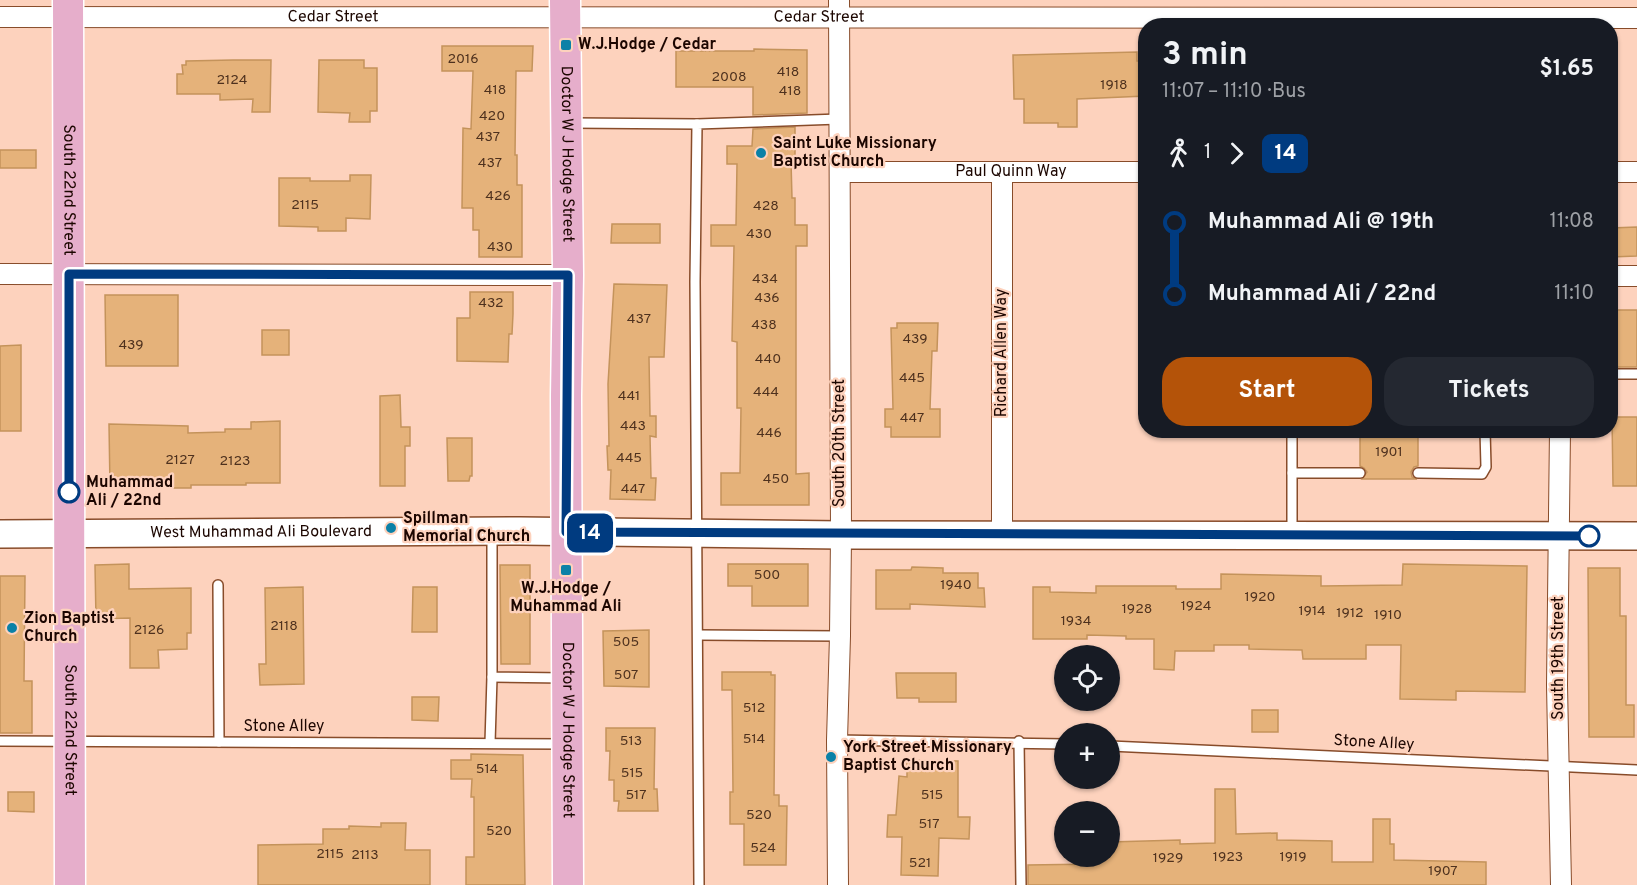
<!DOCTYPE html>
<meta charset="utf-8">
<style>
:root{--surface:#171b24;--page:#242831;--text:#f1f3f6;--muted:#9ea1a6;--accent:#b45309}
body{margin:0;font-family:Overpass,sans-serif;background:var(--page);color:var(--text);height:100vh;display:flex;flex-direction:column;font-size:22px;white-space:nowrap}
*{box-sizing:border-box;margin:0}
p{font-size:20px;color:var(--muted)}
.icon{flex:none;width:33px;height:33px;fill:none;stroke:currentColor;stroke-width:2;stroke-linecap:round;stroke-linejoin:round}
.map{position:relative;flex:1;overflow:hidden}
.side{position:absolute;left:1138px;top:18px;width:480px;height:420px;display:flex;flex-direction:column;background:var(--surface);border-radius:24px;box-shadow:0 2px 4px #0004}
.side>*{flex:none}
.badge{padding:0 12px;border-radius:9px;font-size:21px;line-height:39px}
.controls{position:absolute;left:1054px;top:645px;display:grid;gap:12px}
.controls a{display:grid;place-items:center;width:66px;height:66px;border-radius:50%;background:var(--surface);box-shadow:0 2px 4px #0004;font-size:30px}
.map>.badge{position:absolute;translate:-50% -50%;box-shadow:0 0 0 3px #fff}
.legs{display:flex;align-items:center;gap:9px;height:66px;padding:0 24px;font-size:20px}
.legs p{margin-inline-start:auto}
.overview{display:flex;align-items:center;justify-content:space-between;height:102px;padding:0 24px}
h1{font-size:33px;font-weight:700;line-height:45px}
.action{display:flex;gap:12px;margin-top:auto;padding:12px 24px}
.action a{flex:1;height:69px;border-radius:24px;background:var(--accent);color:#fff;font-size:24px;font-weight:700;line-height:69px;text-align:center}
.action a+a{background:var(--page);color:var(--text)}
ul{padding:0 24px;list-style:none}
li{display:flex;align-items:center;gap:21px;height:72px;font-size:22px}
li i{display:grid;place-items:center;width:9px;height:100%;margin:0 8px;background:currentColor}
li i::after{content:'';width:15px;height:15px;margin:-8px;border:4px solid;border-radius:50%;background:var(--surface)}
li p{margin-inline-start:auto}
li:first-child i{background:linear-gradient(#0000 50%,currentColor 0)}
li:last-child i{background:linear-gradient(currentColor 50%,#0000 0)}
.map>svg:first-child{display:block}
.building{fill:#e5b27a;stroke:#c4935b;stroke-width:1.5}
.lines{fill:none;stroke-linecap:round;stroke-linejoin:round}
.service-casing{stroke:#884c2a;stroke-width:12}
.minor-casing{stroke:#884c2a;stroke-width:22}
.secondary-casing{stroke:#884c2a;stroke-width:30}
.primary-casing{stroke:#fff;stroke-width:33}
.service{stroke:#fff;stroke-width:9}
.minor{stroke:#fff;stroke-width:20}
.secondary{stroke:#fff;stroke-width:27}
.primary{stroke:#e6aecb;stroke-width:30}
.line-1-casing{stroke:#fff;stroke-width:14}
.line-1{stroke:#003b80;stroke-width:9}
.poi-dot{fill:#0b81a7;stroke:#fdd2bd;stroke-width:2}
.stop-1-dot{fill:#fff;stroke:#003b80;stroke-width:3}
.labels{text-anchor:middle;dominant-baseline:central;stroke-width:4.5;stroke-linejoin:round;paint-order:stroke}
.number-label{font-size:14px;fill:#4e311e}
.street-label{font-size:16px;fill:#1c0600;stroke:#fdd2bd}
.poi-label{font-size:16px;font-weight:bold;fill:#1c0600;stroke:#fdd2bd;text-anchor:start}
.stop-label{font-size:16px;font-weight:bold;fill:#1c0600;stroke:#fdd2bd;text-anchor:start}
</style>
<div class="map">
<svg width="1637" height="885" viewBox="0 0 1637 885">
<rect width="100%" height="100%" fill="#fdd2bd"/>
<g class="building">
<polygon points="442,46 533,46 532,71 516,71 515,155 517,155 517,185 522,185 522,257 479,257 479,230 473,230 473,208 462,208 463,128 471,129 473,71 442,71"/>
<polygon points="754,49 807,50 807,113 753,115 753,87 676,87 676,51 754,51"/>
<polygon points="1137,52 1137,61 1146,61 1146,96 1077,99 1077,127 1058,127 1058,123 1024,123 1024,99 1014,99 1013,55"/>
<polygon points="233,60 271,60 270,112 252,112 253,99 220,100 220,94 177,94 177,74 183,74 182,65 186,65 186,61"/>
<polygon points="319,60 364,60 364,68 377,68 377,111 370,111 370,122 349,122 350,113 318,112"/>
<polygon points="795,127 795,161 791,161 792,198 795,198 795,225 807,225 807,246 796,246 796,474 809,473 809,505 721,505 721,473 740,473 741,408 737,408 737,342 732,341 734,246 711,246 711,225 736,225 737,164 727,164 727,146 752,146 753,129"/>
<rect x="0" y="150" width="36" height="18"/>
<polygon points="350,175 371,175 370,219 346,218 346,231 318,231 318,227 279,226 279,178 310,178 310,181 350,181"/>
<polygon points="612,224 660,224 660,243 611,243"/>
<polygon points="1637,227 1637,256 1611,257 1611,228"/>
<polygon points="614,284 667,285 664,357 649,357 650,416 656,416 656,437 650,436 651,478 656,478 655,500 610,499 611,470 608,470 607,446 609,446 608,384"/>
<polygon points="470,292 513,292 513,314 512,334 509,334 508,362 457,361 457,318 470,318"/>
<polygon points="105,295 178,295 178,366 106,366"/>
<polygon points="1616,310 1637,310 1637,367 1611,367 1611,337 1615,337"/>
<polygon points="897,323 938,323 937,351 932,351 930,409 940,409 940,437 891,437 891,427 885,427 885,409 893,409 891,328 897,328"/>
<rect x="262" y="330" width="27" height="25"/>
<polygon points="21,345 21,431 0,431 0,346"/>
<polygon points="400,395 401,427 410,427 410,446 405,446 405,486 380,486 380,396"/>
<polygon points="1612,417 1637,417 1637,486 1613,486"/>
<polygon points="280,421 280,483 246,483 246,485 191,485 191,488 170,488 170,485 110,487 109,424 188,426 188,433 225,432 225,429 251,429 251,422"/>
<polygon points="1360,430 1418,430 1418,466 1414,467 1411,472 1412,477 1417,479 1362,479 1367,472 1364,468 1360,466"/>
<polygon points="447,438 472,438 472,476 470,476 469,481 448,481"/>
<polygon points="129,564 129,589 191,588 191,633 187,633 187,649 158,650 159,668 130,668 130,618 96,619 95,565"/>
<polygon points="728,564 808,564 808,606 752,606 752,586 728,586"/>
<polygon points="1403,564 1527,566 1525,692 1456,691 1456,700 1400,699 1401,645 1366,645 1366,659 1303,659 1302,650 1249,649 1249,645 1214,645 1214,651 1175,651 1174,670 1154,669 1154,639 1126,639 1126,636 1087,635 1087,639 1033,639 1033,587 1050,587 1050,592 1096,593 1096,586 1176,586 1176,589 1221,589 1221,574 1321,576 1321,586 1402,585"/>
<polygon points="500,565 530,565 530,664 501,664"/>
<polygon points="912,567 943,568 943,573 978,573 978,588 984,588 985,607 910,604 910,609 876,609 876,570 911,570"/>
<polygon points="1588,568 1620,568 1620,616 1626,616 1626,705 1634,705 1634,737 1589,737"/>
<polygon points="0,576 25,576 24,681 32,681 32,733 0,733"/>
<polygon points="303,587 304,684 260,685 259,664 266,664 265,588"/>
<polygon points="413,587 437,587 437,632 412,632"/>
<polygon points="649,630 649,687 604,686 603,631"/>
<polygon points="722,672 771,672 771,675 775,675 774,795 779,795 779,806 787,806 786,865 744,865 744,824 730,824 730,792 733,792 732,690 722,690"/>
<polygon points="896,673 956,673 956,702 919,702 919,698 897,698"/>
<polygon points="412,697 439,697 438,721 412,720"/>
<rect x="1252" y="710" width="26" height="22"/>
<polygon points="606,728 655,728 654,789 657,789 658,811 618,811 619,801 614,801 614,780 609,780 610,751 606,751"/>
<polygon points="471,754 523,755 525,885 466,885 466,857 474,857 474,797 471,797 472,779 451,779 451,760 471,760"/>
<polygon points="907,760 958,761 958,817 970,817 969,839 939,838 938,876 901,875 902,837 887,837 888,815 896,815 899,776 907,777"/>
<polygon points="1215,789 1235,789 1236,834 1277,833 1277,840 1332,841 1332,862 1373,862 1373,819 1390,819 1390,844 1394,844 1394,860 1486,862 1486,885 1028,885 1028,865 1095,864 1095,856 1110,856 1110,842 1180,840 1180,844 1215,843"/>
<polygon points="8,792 34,792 34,812 8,811"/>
<polygon points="381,823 406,823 405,850 430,850 430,885 258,885 258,845 323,844 323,829 349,829 349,826 381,827"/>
</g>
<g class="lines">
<defs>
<g id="service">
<polyline points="572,123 697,124"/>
<polyline points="1611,374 1637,374"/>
<polyline points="1292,473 1360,473"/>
<polyline points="1418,473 1482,474 1486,467 1485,430"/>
<polyline points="492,532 492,677 564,678"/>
<polyline points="1292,532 1292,430"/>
<polyline points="218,585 219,742"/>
<polyline points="699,635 840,636"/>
<polyline points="837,740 1065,744"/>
<polyline points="0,741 565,744"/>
<polyline points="1019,741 1021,885"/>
<polyline points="490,743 492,677"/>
<polyline points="1110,746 1637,770"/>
<polyline points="699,885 695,282 697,124 839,119"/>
</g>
<g id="minor">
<path id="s1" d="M0,17L1637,18"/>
<path id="s2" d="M840,172H1146"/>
<polyline points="1002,172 1002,535"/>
<polyline points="1611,172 1637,172"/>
<polyline points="0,274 568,275"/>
<polyline points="1611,276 1637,276"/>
<polyline points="1560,430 1557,685 1561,885"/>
<polyline points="838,885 837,740 840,636 841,535 839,0"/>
</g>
<g id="secondary">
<path id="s3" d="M0,534L520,531L841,535L1637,536"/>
</g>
<g id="primary">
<path id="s4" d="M68,0L70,885"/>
<path id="s5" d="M565,0L568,275L566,396L568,885"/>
</g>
</defs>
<use href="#service" class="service-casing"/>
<use href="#minor" class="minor-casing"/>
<use href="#secondary" class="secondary-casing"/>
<use href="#primary" class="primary-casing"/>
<use href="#service" class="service"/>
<use href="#minor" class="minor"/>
<use href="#secondary" class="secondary"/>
<use href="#primary" class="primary"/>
</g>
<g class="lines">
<defs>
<polyline id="line-1" points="69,492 69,274 568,275 566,532 1589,536"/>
</defs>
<use href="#line-1" class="line-1-casing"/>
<use href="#line-1" class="line-1"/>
</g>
<g class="poi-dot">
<rect x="560" y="39" width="12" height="12" rx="3"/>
<circle cx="761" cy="153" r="6"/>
<circle cx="391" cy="528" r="6"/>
<rect x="560" y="564" width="12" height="12" rx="3"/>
<circle cx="12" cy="628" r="6"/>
<circle cx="831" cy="757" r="6"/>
</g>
<g class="stop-1-dot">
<circle cx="69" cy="492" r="10"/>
<circle cx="1589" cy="536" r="10"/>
</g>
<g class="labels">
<g class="number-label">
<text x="463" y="59">2016</text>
<text x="788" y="72">418</text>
<text x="729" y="77">2008</text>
<text x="232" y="80">2124</text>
<text x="1114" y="85">1918</text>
<text x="495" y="90">418</text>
<text x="790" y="91">418</text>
<text x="492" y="116">420</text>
<text x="488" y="137">437</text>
<text x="490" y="163">437</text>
<text x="498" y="196">426</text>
<text x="305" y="205">2115</text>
<text x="766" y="206">428</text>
<text x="759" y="234">430</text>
<text x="500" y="247">430</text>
<text x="765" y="279">434</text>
<text x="767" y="298">436</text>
<text x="491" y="303">432</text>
<text x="639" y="319">437</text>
<text x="764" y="325">438</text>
<text x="915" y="339">439</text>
<text x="131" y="345">439</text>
<text x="768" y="359">440</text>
<text x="912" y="378">445</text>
<text x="766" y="392">444</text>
<text x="629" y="396">441</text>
<text x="912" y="418">447</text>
<text x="633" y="426">443</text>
<text x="769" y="433">446</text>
<text x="1389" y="452">1901</text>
<text x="629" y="458">445</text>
<text x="180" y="460">2127</text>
<text x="235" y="461">2123</text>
<text x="776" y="479">450</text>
<text x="633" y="489">447</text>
<text x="767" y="575">500</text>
<text x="956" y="585">1940</text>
<text x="1260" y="597">1920</text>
<text x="1196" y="606">1924</text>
<text x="1137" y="609">1928</text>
<text x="1312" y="611">1914</text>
<text x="1350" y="613">1912</text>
<text x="1388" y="615">1910</text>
<text x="1076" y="621">1934</text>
<text x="284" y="626">2118</text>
<text x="149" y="630">2126</text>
<text x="626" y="642">505</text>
<text x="626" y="675">507</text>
<text x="754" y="708">512</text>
<text x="754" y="739">514</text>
<text x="631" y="741">513</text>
<text x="487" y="769">514</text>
<text x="632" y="773">515</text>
<text x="636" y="795">517</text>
<text x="932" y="795">515</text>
<text x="759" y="815">520</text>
<text x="929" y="824">517</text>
<text x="499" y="831">520</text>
<text x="763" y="848">524</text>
<text x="330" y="854">2115</text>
<text x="365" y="855">2113</text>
<text x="1228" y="857">1923</text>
<text x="1293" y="857">1919</text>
<text x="1168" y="858">1929</text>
<text x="920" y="863">521</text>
<text x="1443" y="871">1907</text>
</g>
<g class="street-label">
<text stroke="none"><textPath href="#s1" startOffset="333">Cedar Street</textPath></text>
<text stroke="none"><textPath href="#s1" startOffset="819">Cedar Street</textPath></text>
<text stroke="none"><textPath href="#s5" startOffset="154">Doctor W J Hodge Street</textPath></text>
<text stroke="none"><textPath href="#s2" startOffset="171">Paul Quinn Way</textPath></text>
<text stroke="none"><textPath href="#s4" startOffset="190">South 22nd Street</textPath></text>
<text transform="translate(1002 353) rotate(-90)">Richard Allen Way</text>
<text transform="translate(840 443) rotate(-90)">South 20th Street</text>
<text stroke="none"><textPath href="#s3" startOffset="261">West Muhammad Ali Boulevard</textPath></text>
<text transform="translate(1559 658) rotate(-90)">South 19th Street</text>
<text x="284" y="727">Stone Alley</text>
<text stroke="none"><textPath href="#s4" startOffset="730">South 22nd Street</textPath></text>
<text stroke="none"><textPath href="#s5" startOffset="730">Doctor W J Hodge Street</textPath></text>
<text transform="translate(1374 743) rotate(3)">Stone Alley</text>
</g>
<g class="poi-label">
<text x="578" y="45">W.J.Hodge / Cedar</text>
<text x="773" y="144">Saint Luke Missionary<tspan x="773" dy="18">Baptist Church</tspan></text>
<text x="403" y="519">Spillman<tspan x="403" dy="18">Memorial Church</tspan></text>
<text x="566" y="589" text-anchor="middle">W.J.Hodge /<tspan x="566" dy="18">Muhammad Ali</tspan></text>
<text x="24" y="619">Zion Baptist<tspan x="24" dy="18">Church</tspan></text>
<text x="843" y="748">York Street Missionary<tspan x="843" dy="18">Baptist Church</tspan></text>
</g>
<g class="stop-label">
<text x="86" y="483">Muhammad<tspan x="86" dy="18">Ali / 22nd</tspan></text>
</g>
</g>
</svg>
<div class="controls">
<a><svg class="icon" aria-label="locate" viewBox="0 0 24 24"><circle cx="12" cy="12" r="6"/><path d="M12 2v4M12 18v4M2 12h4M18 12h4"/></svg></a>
<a>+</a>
<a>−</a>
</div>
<b class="badge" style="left:590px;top:533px;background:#003b80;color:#fff">14</b>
<section class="side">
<div class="overview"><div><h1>3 min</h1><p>11:07 – 11:10 · Bus</p></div><b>$1.65</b></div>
<div class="legs"><svg class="icon" aria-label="walk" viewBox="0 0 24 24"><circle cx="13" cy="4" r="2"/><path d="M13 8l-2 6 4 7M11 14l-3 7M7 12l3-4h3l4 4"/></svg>1<svg class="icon" aria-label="forward" viewBox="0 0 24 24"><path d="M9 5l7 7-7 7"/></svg><b class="badge" style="background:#003b80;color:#fff">14</b></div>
<ul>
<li><i style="color:#003b80"></i><b>Muhammad Ali @ 19th</b><p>11:08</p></li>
<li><i style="color:#003b80"></i><b>Muhammad Ali / 22nd</b><p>11:10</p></li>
</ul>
<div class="action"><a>Start</a><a>Tickets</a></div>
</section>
</div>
